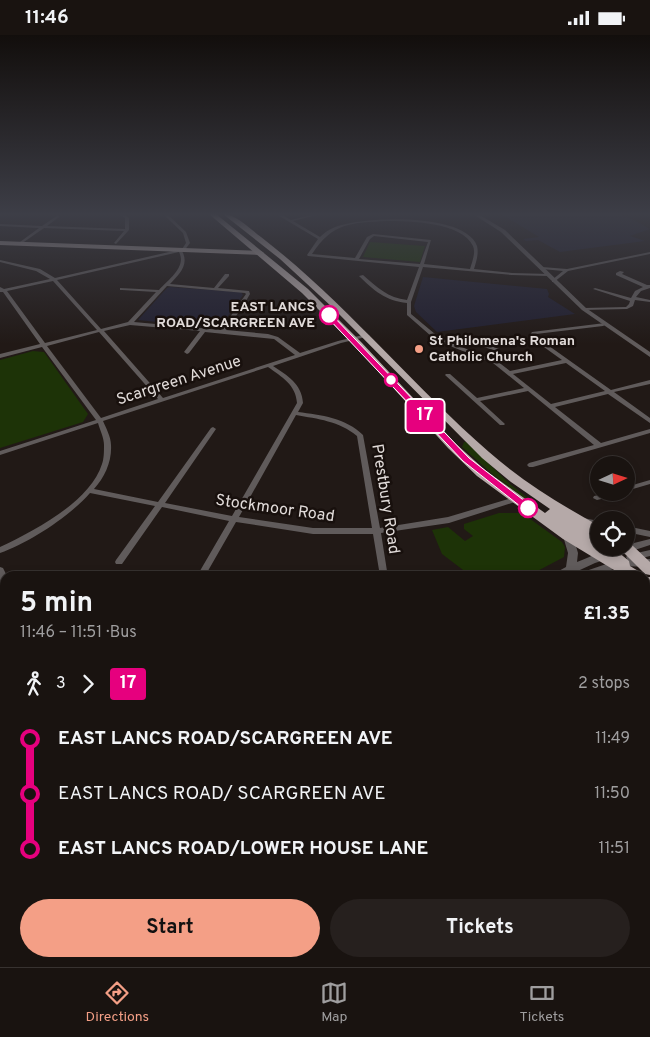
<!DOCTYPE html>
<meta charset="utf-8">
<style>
:root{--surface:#191310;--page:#26201e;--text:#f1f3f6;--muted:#9f9e9f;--line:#373230;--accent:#f49f86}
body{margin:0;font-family:Overpass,sans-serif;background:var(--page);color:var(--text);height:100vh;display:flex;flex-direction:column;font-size:19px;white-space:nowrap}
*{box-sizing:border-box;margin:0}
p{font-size:16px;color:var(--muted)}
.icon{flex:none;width:28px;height:28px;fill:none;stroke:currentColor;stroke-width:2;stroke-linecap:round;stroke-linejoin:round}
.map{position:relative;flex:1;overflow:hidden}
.details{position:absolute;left:0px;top:536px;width:650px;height:396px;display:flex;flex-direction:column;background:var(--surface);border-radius:15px 15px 0 0;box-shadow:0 2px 8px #0003,0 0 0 1px var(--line)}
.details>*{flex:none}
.badge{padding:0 10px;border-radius:4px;font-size:18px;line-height:32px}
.needle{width:32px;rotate:86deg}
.tools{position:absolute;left:590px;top:421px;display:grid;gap:10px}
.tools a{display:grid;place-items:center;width:45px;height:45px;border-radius:50%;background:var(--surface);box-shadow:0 2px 8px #0003,0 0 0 1px var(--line);font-size:25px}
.map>.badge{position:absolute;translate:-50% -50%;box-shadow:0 0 0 2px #fff}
.legs{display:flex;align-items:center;gap:8px;height:55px;padding:0 20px;font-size:16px}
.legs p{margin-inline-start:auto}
.headline{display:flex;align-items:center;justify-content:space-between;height:85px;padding:0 20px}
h1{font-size:28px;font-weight:700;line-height:38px}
.action{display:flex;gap:10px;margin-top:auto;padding:10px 20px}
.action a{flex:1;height:58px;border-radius:30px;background:var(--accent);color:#111;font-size:20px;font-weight:700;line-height:58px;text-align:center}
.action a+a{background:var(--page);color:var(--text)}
ul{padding:0 20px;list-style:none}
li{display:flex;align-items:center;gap:18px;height:55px;font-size:19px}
li i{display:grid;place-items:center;width:8px;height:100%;margin:0 6px;background:currentColor}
li i::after{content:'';width:12px;height:12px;margin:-6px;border:4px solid;border-radius:50%;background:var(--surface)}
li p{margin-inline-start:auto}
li:first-child i{background:linear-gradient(#0000 50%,currentColor 0)}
li:last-child i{background:linear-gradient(currentColor 50%,#0000 0)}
.status{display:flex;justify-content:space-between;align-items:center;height:35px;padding:0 25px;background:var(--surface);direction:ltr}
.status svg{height:14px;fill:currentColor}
.tabs{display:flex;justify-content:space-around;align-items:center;height:70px;border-top:1px solid var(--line);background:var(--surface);font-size:14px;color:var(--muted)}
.tabs a{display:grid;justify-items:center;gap:2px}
.tabs .active{color:var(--accent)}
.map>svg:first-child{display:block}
.education{fill:#222030}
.green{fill:#1d3307}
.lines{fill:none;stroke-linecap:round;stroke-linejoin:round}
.minor{fill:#605b5b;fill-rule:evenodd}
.tertiary{fill:#605b5b;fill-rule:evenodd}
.primary{fill:#a79c9b;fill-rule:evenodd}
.trunk{fill:#b5a9a8;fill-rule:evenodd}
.line-1{fill:#e6007e;stroke:#fff}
.stop-1-dot{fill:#fff;stroke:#e6007e;stroke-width:2.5}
.poi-dot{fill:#f49f86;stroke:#18100d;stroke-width:2}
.labels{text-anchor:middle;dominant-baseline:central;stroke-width:5;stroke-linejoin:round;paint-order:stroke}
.far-stop-label{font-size:14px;font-weight:bold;fill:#e1dbd9;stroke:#18100d;text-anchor:end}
.far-poi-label{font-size:14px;font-weight:bold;fill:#e1dbd9;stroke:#18100d;text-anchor:start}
.street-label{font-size:16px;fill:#e1dbd9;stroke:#18100d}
</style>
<div class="status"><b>11:46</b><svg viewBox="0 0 49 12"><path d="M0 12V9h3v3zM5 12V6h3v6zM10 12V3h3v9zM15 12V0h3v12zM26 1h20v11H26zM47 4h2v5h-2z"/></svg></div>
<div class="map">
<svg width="650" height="932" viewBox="0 0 650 932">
<rect width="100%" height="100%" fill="#211916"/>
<g class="education">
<polygon points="501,179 615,179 628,182 650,194 630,201 645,206 560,217 538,205 526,206 523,204 539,202"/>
<polygon points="423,242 547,254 549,259 548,262 575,279 437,297 416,277 414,271"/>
<polygon points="170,252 241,257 243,260 221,291 215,293 138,285 167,253"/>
</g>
<g class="green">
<polygon points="370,207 425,211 420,227 363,222"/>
<polygon points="33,316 44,317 88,379 83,387 0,413 0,325"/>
<polygon points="464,407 466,407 510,449 529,464 527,465 492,439 462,412"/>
<polygon points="499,478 522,478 562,507 565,512 564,522 528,541 471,541 442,519 432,495 448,492 465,506 473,501 464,494 464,489"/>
<polygon points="645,572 650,572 650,932 169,932 174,928 645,928"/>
</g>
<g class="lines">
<g class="minor">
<polygon points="120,179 124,179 129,183 129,195 116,209 114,208 124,196 44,193 21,209 20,209 20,207 39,193 0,191 0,189 42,191 58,180 59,182 47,191 125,194 125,183"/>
<path d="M163,179H167L186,197L190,208L184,216H182C190,230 178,240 170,249L214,253L225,239H229V241L218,253L249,256L250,259L243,271L262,272L264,273L262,274H241L226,295L268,299L278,302L300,318L338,306L367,299L370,301L341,308L273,331C287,340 302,349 303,368L298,377C321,380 346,383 363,400L380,493L448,482L515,462H518L519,464L518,466L449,488L381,498L387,536L383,541H374L379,535L373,499H313L236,487L205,541H197L229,486L162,472L122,529H116L115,527L116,525L155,471L90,458C70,481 29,508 0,518V512C34,496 90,467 102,429C104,424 104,416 104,410C104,403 100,395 98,388L0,420V416L96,385L42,312L0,323V319L40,309L3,257H0V252L4,254L50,244L36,236L0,227V225L40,234L55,243L182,214L186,208L183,198ZM179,217C187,232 168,245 159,255L120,253V255H122L156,257L128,287L101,294L57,245ZM53,246L97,295L45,308L7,256ZM167,251L245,258L246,259L221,295L134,287ZM130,290L200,296L184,317L187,319L189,318L205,297L274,304L295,320L163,363L104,296ZM99,297L158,364L101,383L47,311ZM268,332C282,342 296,350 297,368L232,481L165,468L216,394L213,392L211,393L158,467L94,454C105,442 112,426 111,410C111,402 106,393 103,386ZM296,380C318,384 339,386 357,401L372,493H313L239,482Z"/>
<path d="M276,179H281L291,185L315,179H321L293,186L320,202C324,198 328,195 333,193C360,181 465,177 477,211C479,219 476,227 474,234L512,238L550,239V240L548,241L512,240L423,232L411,267V279L435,299L449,307L497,326L510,336L562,325L530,302L529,301L532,297L605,288V290L603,291L536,299L535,301L611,355L650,345V349L614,357L650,383V388L608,359L555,372L601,408L650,394V398L533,432H529L527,430L529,428L594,410L528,356L480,366L505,389L504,390H500L445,340L446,339H450L477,363L524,353L493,328L445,309L431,301L407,280V268C386,266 373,255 359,241L363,240C377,252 388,263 407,265L419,232L308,221L307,220L318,204ZM387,186C409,186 462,187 473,211C476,218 472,227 470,234L424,229L431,205L373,199L367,202L355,223L312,219C333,187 351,188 387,186ZM374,201L428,207L420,229L359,224L370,204ZM566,328L605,356L551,369L513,339Z"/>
<polygon points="650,217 650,219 568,236 554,247 552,247 552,245 563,236 542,234 540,233 542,232 567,234"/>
<polygon points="620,236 624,237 622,239 647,250 650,250 650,253 641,256 636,262 650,265 650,267 635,265 633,271 627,274 582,275 582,273 584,273 626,272 629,269 630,266 593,254 595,253 631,263 635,256 643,252 616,240 616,238"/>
<polygon points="480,303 488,310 499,314 496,316 484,312 477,305"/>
<polygon points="650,445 650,449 626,456 626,452"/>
<polygon points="608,458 619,458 618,460 597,465 593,463 594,461"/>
<polygon points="0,532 3,533 7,541 5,541 5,550 2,549 0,545"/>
<polygon points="5,655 5,664 0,665 0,656"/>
<polygon points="5,787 5,801 0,803 0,789"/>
</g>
<g class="tertiary">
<polygon points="473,179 478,179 505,195 586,273 650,317 650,322 582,275 501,197"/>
<polygon points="583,483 599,486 599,492 580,488 578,486 580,484"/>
<polygon points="626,491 650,496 650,502 626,497"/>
<path d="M568,498L571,499L573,501L578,518L577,527C592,521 610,512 626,512V510L650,504V510L595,528L567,541H554L555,538L566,532L568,518L563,501L565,499Z"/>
<polygon points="650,515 650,521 638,524 650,524 650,532 622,531 594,541 579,541 580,538 618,525 627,524 626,522 628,520"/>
<rect x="645" y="556" width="5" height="8"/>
<polygon points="65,928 84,928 82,932 63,932"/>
<polygon points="110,928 129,928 127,932 108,932"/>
</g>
<polygon class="primary" points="0,206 261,216 264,218 261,220 0,210"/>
<g class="trunk">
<path d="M209,179H216L308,254L362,308L456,409L485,435L545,478L550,474L511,447L482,423L332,272L280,224L223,179C236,179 250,194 261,202C344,266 410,348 489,417C523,447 560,469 599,491V501L591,499L599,503V512H612L629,526L630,531L640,537L642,541H624L563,504L477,441L448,413L356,312L302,258Z"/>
<polygon points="627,508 632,510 650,527 650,540 645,539 622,516 620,513 626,512"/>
<polygon points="643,541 650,542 650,553 645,552 645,541"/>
</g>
</g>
<linearGradient id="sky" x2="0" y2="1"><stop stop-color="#120e0c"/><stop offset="0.58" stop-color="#3d3e47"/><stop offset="1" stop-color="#3d3e47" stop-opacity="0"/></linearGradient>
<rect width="650" height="309" fill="url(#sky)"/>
<polygon class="line-1" points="327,279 331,279 469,423 531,471 531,475 525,475 463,426 327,282"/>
<g class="stop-1-dot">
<circle cx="329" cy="280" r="9"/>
<circle cx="391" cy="345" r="6"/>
<circle cx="528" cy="473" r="9"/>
</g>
<circle class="poi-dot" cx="419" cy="314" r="5"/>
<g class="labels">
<g class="far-stop-label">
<text x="315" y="272">EAST LANCS<tspan x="315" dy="16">ROAD/SCARGREEN AVE</tspan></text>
</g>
<g class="far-poi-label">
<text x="429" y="306">St Philomena's Roman<tspan x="429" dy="16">Catholic Church</tspan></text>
</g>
<g class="street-label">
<text transform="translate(179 346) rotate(-18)">Scargreen Avenue</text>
<text transform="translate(385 464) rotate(81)">Prestbury Road</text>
<text transform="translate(275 474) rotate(8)">Stockmoor Road</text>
</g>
</g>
</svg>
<div class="tools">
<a><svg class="needle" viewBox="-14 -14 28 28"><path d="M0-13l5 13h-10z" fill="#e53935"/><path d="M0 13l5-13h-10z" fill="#9f9e9f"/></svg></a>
<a><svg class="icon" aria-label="locate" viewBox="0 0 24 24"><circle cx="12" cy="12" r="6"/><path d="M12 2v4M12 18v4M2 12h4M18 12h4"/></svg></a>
</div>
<b class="badge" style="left:425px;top:381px;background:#e6007e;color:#fff">17</b>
<section class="details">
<div class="headline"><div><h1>5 min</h1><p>11:46 – 11:51 · Bus</p></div><b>£1.35</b></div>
<div class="legs"><svg class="icon" aria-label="walk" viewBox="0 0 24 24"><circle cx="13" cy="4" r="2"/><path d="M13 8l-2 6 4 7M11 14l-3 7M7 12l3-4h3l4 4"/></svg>3<svg class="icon" aria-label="forward" viewBox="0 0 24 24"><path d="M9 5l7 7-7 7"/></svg><b class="badge" style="background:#e6007e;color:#fff">17</b><p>2 stops</p></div>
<ul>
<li><i style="color:#e6007e"></i><b>EAST LANCS ROAD/SCARGREEN AVE</b><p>11:49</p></li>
<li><i style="color:#e6007e"></i><span>EAST LANCS ROAD/ SCARGREEN AVE</span><p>11:50</p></li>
<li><i style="color:#e6007e"></i><b>EAST LANCS ROAD/LOWER HOUSE LANE</b><p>11:51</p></li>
</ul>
<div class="action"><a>Start</a><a>Tickets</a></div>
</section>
</div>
<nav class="tabs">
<a class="active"><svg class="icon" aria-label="directions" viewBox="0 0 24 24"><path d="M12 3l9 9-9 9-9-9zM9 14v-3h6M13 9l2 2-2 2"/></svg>Directions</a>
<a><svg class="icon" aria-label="map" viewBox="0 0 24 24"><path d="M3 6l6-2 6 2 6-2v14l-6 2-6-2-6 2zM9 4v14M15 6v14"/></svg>Map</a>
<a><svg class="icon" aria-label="tickets" viewBox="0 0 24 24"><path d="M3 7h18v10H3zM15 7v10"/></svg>Tickets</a>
</nav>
